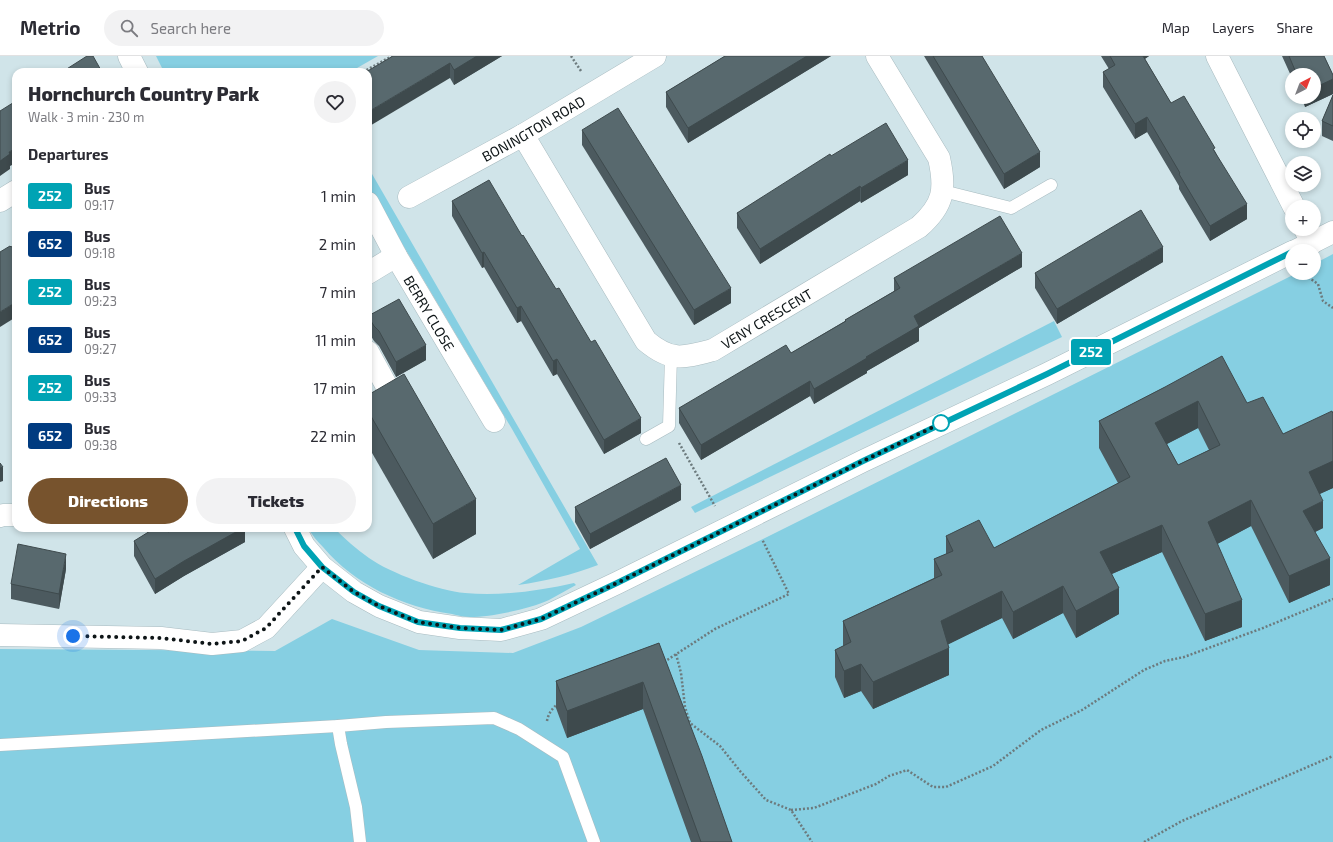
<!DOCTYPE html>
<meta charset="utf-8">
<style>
:root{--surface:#fff;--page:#f2f2f3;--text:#2b2b33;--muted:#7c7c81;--line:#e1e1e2;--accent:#77532d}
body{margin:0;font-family:"Exo 2",sans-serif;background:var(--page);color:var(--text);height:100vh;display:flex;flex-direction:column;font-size:15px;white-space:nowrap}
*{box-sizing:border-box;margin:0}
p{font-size:13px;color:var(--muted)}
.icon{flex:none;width:22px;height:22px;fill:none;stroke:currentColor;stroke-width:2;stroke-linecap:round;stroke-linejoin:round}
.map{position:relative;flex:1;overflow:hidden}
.details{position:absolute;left:12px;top:12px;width:360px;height:464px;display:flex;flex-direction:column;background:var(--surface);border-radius:12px;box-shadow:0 2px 6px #0003}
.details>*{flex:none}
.badge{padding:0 8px;border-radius:3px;font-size:14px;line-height:26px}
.needle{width:26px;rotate:42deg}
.fabs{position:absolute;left:1285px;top:12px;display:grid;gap:8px}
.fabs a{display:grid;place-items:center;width:36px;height:36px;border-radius:50%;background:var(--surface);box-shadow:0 2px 6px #0003;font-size:20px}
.you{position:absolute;width:20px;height:20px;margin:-10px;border:3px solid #fff;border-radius:50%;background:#1a73e8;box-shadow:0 0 0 6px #1a73e833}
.map>.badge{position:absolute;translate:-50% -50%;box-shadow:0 0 0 2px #fff}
h2{padding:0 16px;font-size:15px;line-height:36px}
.round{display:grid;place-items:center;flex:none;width:42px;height:42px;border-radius:21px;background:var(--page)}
.headline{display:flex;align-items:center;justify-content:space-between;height:68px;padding:0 16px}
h1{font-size:19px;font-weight:800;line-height:30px}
.action{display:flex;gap:8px;margin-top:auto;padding:8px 16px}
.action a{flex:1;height:46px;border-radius:24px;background:var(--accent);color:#fff;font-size:16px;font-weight:800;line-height:46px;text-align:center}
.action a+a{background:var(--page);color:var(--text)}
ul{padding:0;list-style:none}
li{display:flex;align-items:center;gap:12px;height:48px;padding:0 16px}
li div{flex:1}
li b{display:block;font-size:15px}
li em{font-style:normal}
li .badge{min-width:44px;font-weight:700;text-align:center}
header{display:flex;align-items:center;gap:24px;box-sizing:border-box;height:56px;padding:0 20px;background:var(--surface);border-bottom:1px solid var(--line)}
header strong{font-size:19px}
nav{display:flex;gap:22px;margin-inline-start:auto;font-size:14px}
.search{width:280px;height:36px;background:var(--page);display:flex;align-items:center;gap:10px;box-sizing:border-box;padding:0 14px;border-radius:22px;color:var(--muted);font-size:15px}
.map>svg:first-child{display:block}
.green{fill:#86cfe2}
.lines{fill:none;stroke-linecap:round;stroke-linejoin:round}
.service-casing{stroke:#a8bbc0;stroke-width:13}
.minor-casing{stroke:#a8bbc0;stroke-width:23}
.tertiary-casing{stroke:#a8bbc0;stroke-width:23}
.path{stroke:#6c7a7d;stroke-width:2.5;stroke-dasharray:2 2;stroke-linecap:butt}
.service{stroke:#fff;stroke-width:12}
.minor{stroke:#fff;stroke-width:22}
.tertiary{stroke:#fff;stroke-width:22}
.wall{fill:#4c5a5f;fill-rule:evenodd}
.shaded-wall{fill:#3e4a4d}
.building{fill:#58696e;stroke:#3e4a4d;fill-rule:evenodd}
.line-casing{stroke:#fff;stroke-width:9}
.line{stroke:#00a3b4;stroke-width:6}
.walk{stroke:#0e1517;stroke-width:4;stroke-dasharray:0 7.2}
.stop-dot{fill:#fff;stroke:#00a3b4;stroke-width:2}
.labels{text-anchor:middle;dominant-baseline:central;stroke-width:3;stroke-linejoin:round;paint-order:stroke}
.street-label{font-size:14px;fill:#0e1517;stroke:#d0e4e9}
</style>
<header>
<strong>Metrio</strong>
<div class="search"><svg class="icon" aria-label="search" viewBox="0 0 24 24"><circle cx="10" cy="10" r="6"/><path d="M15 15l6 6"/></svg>Search here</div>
<nav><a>Map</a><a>Layers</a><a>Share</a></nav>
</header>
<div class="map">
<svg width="1333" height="786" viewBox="0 0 1333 786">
<rect width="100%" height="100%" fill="#d0e4e9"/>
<g class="green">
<polygon points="156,0 378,0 350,16 164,16"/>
<path d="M368,111L598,509C572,519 546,525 518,529L580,493L512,373L368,130Z"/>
<polygon points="1333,198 1333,786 0,786 0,593 275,595 332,563 419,594 513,597 581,571 767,481 1297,217 1314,217 1314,208"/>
<polygon points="1054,265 1062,281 695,457 691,451"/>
<path d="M308,472H334C345,483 356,493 369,502C390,517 439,535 465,537C502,540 539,535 574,527L576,529C567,534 558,539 549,544C529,553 492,561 470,561C464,561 457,559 452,558C403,551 355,529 323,491C317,485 312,479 308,472Z"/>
</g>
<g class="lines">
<defs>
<g id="service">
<polyline points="943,135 1011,152 1051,129"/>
<polyline points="646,383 669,370 671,300"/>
<polyline points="338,670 341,688 356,751 360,786"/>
<polyline points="0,689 338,670 386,666 494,662 519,673 563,701 594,786"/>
</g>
<g id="minor">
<polyline points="1217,0 1294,151"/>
<path id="s1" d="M523,79L646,285C671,306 683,302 713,294L919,171C944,149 946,133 939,102L877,0"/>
<path id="s2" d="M409,141L523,79L655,0"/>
<polyline points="0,145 16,135"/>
<path id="s3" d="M368,147L396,200L494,365"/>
<polyline points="1305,173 1312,187"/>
<polyline points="368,217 396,200"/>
<polyline points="368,296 385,327"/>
<polyline points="0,460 3,459 16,459"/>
<polyline points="0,579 161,582 212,588 242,585 266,572 322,511"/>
</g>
<g id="tertiary">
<polyline points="129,0 137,16"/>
<polyline points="1295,195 1333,176"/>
<polyline points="295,472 304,490 322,511 354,536 379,550 419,566 460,572 501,574 541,563 617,527 863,405 1047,318 1292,196"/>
</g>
</defs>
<use href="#service" class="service-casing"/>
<use href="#minor" class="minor-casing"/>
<use href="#tertiary" class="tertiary-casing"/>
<g class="path">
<polyline points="571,0 581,15"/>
<polyline points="363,16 392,0"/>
<polyline points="1305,219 1318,228 1323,245 1333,252"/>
<polyline points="679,387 715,450"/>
<polyline points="676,598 681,617 685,651 690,667 720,690 740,715 766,744 791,754 812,786"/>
<polyline points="664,606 715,573 789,538 762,483"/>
<path d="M547,665C548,658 553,651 559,647"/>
<polyline points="791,754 814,752 876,728 889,720 907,714 933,731 946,731 993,710 1041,674 1082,654 1144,614 1165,605 1184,601 1263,572 1333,543"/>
<polyline points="1144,786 1182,765 1333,700"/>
</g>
<use href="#service" class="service"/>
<use href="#minor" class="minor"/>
<use href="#tertiary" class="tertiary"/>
</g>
<g class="wall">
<polygon points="393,0 502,0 454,29 450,22"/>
<polygon points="725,0 831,0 688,87 666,51 666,36"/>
<polygon points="924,0 982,0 1040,111 1004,133"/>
<polygon points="1101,0 1149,0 1145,3 1171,47 1215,95 1247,163 1210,185 1179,133 1179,130 1147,76 1135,83 1103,31 1103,16 1109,13"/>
<polygon points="1282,0 1324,0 1333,19 1333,38 1305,51 1301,41 1314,41 1314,19 1292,19 1292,22"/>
<polygon points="1333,39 1333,85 1322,80 1322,65"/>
<polygon points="582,74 731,247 694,269 582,89"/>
<polygon points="831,100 908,119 861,147 860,145 760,208 737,172 737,157"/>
<polygon points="452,145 522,180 641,377 604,398 557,318 553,320 521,265 517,267 484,211 482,212 452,160"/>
<polygon points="1163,206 1057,268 1035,232 1035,217"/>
<polygon points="1022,211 919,272 919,285 867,315 867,317 840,332 814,348 810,340 701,404 679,367 679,352 791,297 845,265 845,264 894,235 894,222"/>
<polygon points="368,260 426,304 396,321 379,290 374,285 368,275"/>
<path d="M1165,331L1247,347L1283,378L1333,358V432L1319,438L1323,472L1315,476L1330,529L1289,547L1251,470L1217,488L1242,571L1205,585L1162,496L1112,518L1119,558L1076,582L1063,557L1013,583L1002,562L948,588L949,619L873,653L861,635L844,642L835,621V594L843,590V565L934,522V503L946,498V480L994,492L1118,427L1099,392V365ZM1198,372L1209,394L1178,409L1167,388Z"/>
<polygon points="368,339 476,478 433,503 368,390"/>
<polygon points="681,444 590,493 575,466 575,451"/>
<polygon points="245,472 245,486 184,520 155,538 134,500 134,485 168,476"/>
<polygon points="66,513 59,553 11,543 11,528"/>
<polygon points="659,587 732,786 691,786 643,653 567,682 556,652 556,625"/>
</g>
<g class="shaded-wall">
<polygon points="477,0 502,0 454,29 454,14"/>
<polygon points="807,0 831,0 688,87 688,72"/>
<polygon points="1138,0 1149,0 1138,7"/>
<polygon points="450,7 450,22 368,71 368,56"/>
<polygon points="1333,23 1333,38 1305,51 1305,41 1314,41 1314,32"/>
<polygon points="1147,61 1147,76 1135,83 1135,68"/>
<polygon points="16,92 16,107 10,110 10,113 0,120 0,105 9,96"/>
<polygon points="1040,96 1040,111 1004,133 1004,118"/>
<polygon points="908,104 908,119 861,147 861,132"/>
<polygon points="860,130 860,145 760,208 760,193"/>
<polygon points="1247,148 1247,163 1210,185 1210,170"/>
<polygon points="1163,191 1163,206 1057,268 1057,253"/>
<polygon points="484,196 484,211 482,212 482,197"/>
<polygon points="1022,197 1022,211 919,272 919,285 867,315 867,317 814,348 814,333 866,301 914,260"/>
<polygon points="731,232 731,247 694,269 694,254"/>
<polygon points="16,246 16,261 0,271 0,256"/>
<polygon points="521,250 521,265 517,267 517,252"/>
<polygon points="426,289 426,304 396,321 396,306"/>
<polygon points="557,303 557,318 553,320 553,305"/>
<polygon points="810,325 810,340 701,404 701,389"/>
<polygon points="1198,345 1198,372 1155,394 1155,367"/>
<polygon points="641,362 641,377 604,398 604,384"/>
<polygon points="1333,405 1333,432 1309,443 1309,416"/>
<polygon points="3,411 3,425 0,426 0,412"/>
<polygon points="681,429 681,444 590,493 590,478"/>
<polygon points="476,443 476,478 433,503 433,468"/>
<polygon points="1251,444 1251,470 1208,493 1208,466"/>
<polygon points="1323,445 1323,472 1303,482 1303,455"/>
<polygon points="1162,469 1162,496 1100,523 1100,496"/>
<polygon points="243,472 245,472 245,486 184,520 155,538 155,523 184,505"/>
<polygon points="66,498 66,513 59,553 59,538"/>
<polygon points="1330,502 1330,529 1289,547 1289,520"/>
<polygon points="1063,530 1063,557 1013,583 1013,556"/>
<polygon points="1119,532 1119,558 1076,582 1076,555"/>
<polygon points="1002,535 1002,562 941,592 941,565"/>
<polygon points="1242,544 1242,571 1205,585 1205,558"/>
<polygon points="949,592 949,619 873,653 873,626"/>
<polygon points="861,608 861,635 844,642 844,615"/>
<polygon points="643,626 643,653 567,682 567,655"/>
</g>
<g class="building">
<polygon points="87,0 93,0 102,16 62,16"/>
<polygon points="393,0 477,0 454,14 450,7 368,56 368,16 366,16"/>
<polygon points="725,0 807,0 688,72 666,36"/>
<polygon points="933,0 982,0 1040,96 1004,118"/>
<polygon points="1110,0 1143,0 1171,47 1184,40 1215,92 1213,93 1247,148 1210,170 1179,118 1180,117 1147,61 1135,68 1103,16 1115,9"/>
<polygon points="1289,0 1324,0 1333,19 1333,23 1314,32 1314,19 1297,19"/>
<polygon points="1333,39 1333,70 1322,65"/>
<polygon points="16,45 16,92 9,96 10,98 0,105 0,55"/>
<polygon points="618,52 731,232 694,254 582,74"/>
<polygon points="886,67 908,104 861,132 860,130 760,193 737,157 830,98 831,100"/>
<polygon points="489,124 522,180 523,179 556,233 559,232 591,286 595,284 641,362 604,384 557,303 553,305 521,250 517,252 484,196 482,197 452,145"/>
<polygon points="1141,154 1163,191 1057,253 1035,217"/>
<polygon points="1000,160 1022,197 914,260 919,270 866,301 867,302 840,318 814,333 810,325 701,389 679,352 786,289 791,297 846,265 845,264 900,232 894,222"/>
<polygon points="16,188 16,246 0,256 0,196 10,190 11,191"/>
<polygon points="399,243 426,289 396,306 379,275 374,270 368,260"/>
<path d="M1222,300L1247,347L1263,341L1283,378L1332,355L1333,358V405L1309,416L1323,445L1303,455L1330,502L1289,520L1251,444L1208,466L1242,544L1205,558L1162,469L1100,496L1119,532L1076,555L1063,530L1013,556L1002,535L941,565L949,592L873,626L861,608L844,615L835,594L851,586L843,565L942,519L934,503L953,495L946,480L979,464L994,492L1130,421L1099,365L1165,331ZM1198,345L1220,389L1178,409L1155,367Z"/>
<polygon points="404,318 476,443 433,468 368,355 368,339"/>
<polygon points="666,402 681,429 590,478 575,451"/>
<polygon points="0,407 3,411 0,412"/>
<polygon points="155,472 166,472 168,476 175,472 243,472 184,505 155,523 134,485"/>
<polygon points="18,488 66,498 59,538 11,528"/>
<polygon points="659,587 702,700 732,786 701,786 643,626 567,655 556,625"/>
</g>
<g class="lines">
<defs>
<polyline id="line" points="295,472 304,490 322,511 354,536 379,550 418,566 460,572 501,574 541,563 617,527 863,405 1047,318 1292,196"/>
</defs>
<use href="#line" class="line-casing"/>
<use href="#line" class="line"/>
<polyline class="walk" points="73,580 161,582 212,588 242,585 266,572 322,511 354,536 379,550 418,566 460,572 501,574 541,563 617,527 863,405 948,364 941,367"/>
</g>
<circle class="stop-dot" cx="941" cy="367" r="8"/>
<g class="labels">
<g class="street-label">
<text stroke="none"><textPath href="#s2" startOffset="142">BONINGTON ROAD</textPath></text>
<text stroke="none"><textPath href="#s3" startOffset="126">BERRY CLOSE</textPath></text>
<text stroke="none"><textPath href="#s1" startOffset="374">VENY CRESCENT</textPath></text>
</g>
</g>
</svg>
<div class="fabs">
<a><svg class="needle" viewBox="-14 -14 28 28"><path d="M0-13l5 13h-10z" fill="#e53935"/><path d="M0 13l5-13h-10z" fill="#7c7c81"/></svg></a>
<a><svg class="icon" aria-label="locate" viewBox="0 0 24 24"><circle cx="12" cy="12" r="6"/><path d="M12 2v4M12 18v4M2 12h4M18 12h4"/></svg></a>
<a><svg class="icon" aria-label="layers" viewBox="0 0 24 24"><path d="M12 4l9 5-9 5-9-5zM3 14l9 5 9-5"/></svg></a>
<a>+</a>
<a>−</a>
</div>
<div class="you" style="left:73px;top:580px"></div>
<b class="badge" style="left:1091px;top:296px;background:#00a3b4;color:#fff">252</b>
<section class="details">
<div class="headline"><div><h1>Hornchurch Country Park</h1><p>Walk · 3 min · 230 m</p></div><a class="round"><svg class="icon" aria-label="heart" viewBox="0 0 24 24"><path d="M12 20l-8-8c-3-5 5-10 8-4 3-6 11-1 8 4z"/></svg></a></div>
<h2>Departures</h2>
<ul>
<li><span class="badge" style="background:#00a3b4;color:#fff">252</span><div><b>Bus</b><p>09:17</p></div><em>1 min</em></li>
<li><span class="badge" style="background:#003b80;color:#fff">652</span><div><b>Bus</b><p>09:18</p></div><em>2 min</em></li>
<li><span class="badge" style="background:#00a3b4;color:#fff">252</span><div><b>Bus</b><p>09:23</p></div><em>7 min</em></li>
<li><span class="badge" style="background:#003b80;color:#fff">652</span><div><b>Bus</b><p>09:27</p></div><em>11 min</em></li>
<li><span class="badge" style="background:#00a3b4;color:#fff">252</span><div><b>Bus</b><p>09:33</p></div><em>17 min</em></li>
<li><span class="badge" style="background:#003b80;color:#fff">652</span><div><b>Bus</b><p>09:38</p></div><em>22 min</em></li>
</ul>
<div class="action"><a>Directions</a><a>Tickets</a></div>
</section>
</div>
